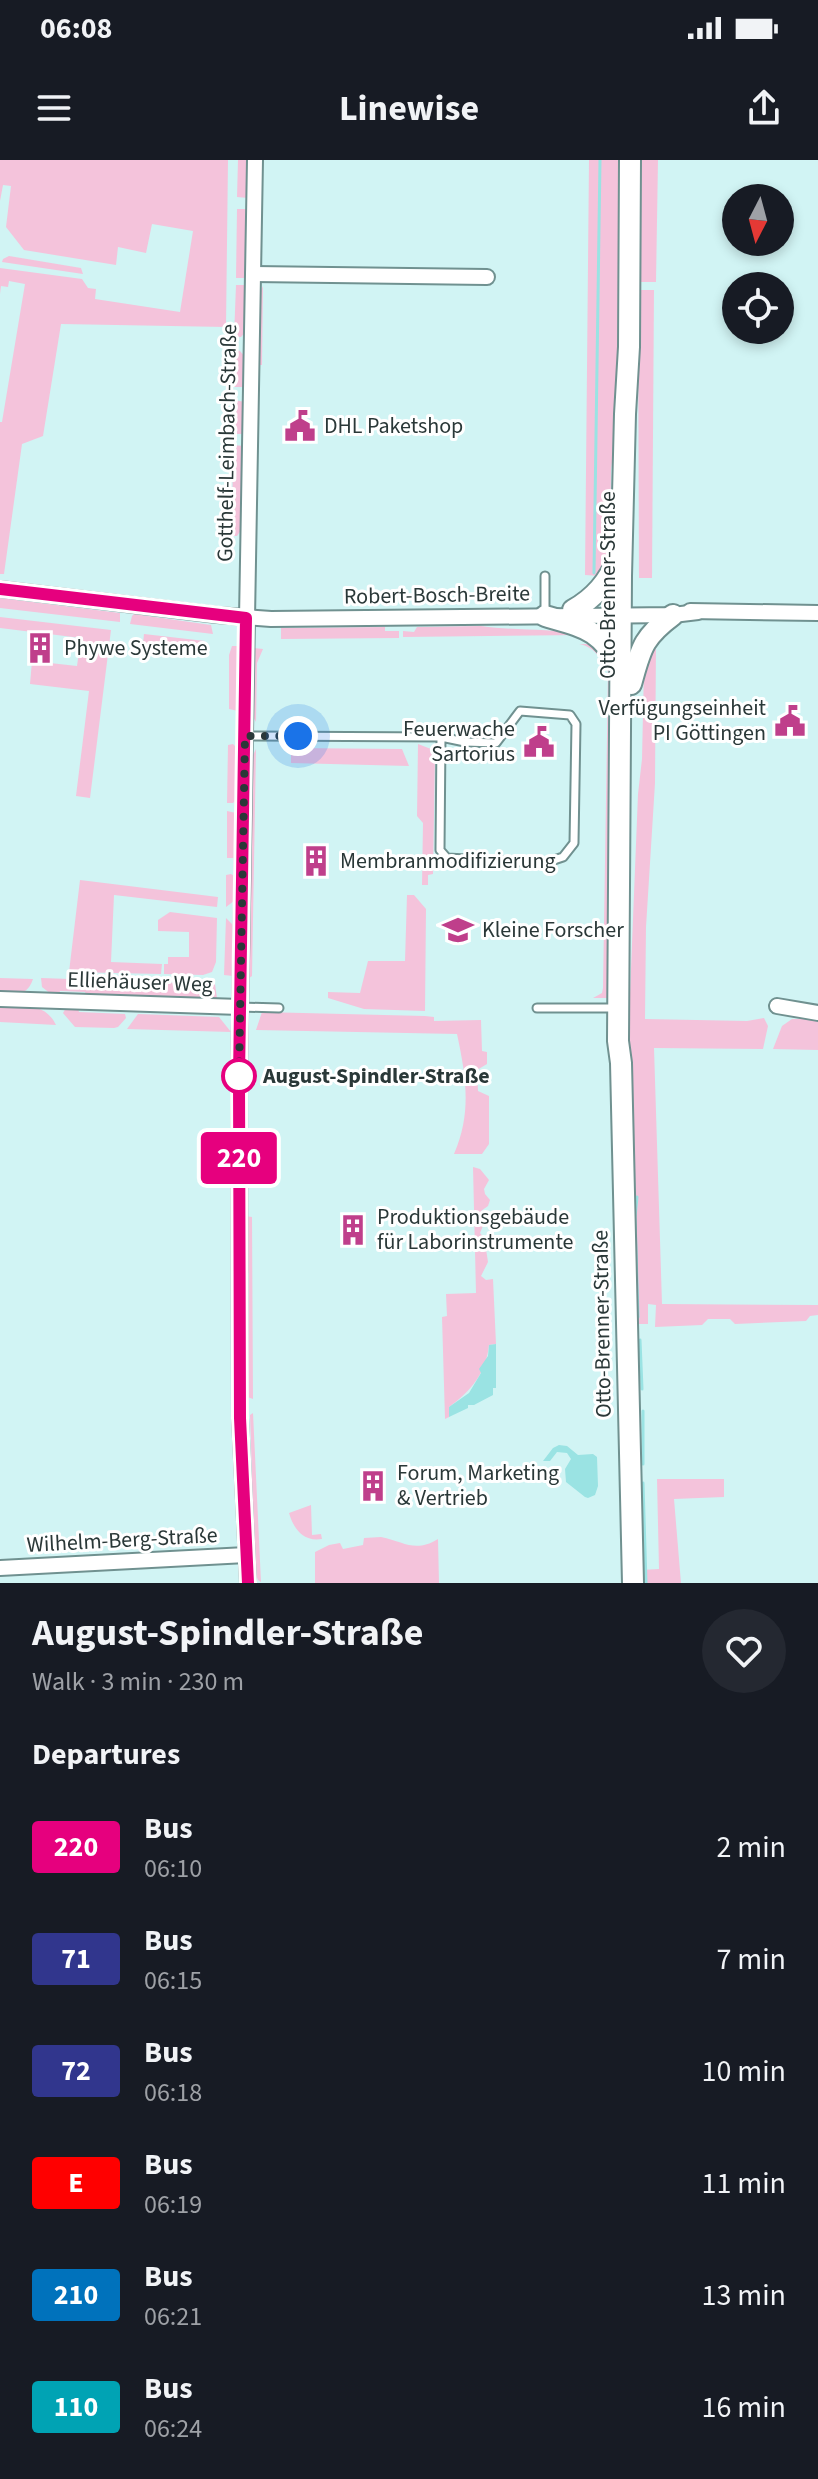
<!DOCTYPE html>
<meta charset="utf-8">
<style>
:root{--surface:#171b24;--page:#242831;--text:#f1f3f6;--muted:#9ea1a6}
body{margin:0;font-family:"Source Sans 3",sans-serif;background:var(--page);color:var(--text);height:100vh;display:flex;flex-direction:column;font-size:30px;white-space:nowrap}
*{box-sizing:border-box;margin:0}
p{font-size:26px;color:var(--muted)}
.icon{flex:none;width:44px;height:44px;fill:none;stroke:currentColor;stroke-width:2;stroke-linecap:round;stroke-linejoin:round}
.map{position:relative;height:1423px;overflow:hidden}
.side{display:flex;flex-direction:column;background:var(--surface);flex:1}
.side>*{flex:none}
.badge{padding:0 16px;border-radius:6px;font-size:28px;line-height:52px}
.needle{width:52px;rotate:186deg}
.tools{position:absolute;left:722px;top:24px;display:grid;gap:16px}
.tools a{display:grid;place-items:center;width:72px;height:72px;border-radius:50%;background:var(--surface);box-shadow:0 4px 12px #0003;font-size:40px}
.you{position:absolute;width:40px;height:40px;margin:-20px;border:6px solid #fff;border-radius:50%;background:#1a73e8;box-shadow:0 0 0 12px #1a73e833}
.map>.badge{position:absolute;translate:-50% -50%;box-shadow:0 0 0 4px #fff}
h2{padding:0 32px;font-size:30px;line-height:72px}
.round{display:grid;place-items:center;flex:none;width:84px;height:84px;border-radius:42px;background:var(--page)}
.overview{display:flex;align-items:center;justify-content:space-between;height:136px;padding:0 32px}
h1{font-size:38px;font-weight:700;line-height:60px}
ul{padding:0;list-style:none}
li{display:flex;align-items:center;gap:24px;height:112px;padding:0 32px}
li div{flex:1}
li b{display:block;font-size:30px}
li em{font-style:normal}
li .badge{min-width:88px;font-weight:700;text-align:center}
.status{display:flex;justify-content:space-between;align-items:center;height:56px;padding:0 40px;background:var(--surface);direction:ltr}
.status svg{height:22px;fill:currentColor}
header{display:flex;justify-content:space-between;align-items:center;height:104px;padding:0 32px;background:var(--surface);font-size:36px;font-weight:700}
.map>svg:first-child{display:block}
.green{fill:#f4c3db}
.water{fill:#9ae3e3}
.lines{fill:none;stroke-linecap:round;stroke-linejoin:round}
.stream{stroke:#9ae3e3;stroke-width:3}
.service-casing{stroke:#709190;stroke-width:11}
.minor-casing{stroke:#709190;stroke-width:18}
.secondary-casing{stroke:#709190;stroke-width:24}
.service{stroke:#fff;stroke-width:7}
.minor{stroke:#fff;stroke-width:14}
.secondary{stroke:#fff;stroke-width:20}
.line-casing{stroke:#fff;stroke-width:18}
.line{stroke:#e6007e;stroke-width:12}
.walk{stroke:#2a3838;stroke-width:8;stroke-dasharray:0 14.4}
.stop-dot{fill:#fff;stroke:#e6007e;stroke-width:4}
.labels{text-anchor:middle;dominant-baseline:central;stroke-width:6;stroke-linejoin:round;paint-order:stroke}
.poi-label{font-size:22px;fill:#2a3838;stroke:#fff;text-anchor:start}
.street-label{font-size:22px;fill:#2a3838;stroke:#fff}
.stop-label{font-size:22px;font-weight:bold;fill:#2a3838;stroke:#fff;text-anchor:start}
</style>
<div class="status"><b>06:08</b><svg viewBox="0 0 49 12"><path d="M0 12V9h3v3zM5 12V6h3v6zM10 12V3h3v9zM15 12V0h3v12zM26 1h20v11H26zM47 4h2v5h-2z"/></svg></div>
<header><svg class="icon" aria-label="menu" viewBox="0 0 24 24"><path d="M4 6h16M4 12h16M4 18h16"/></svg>Linewise<svg class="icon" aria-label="share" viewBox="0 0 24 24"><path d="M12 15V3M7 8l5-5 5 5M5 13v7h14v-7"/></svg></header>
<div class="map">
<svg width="818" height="1423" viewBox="0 0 818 1423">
<rect width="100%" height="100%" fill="#d1f4f4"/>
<g class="green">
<polygon points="0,0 228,0 226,167 61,164 43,276 22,284 4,414 0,414 0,262 2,262 25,124 9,121 8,127 1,126 0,134 0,108 82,119 88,128 96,129 95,139 180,152 193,71 152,64 146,93 118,87 116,105 24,90 6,67 11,26 3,25 0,41"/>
<polygon points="238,0 249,0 248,38 237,37"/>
<polygon points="589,0 624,0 617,262 611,310 610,393 601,416 585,415"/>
<polygon points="638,0 658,0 656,122 638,122"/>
<polygon points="237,49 249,49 247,118 236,118"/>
<polygon points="9,96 81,108 83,114 2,102 3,99"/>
<polygon points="236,125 247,125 246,171 241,177 234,177"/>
<polygon points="263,126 262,205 258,205 259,135"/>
<polygon points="638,130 654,130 652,418 639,418"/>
<polygon points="235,189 240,191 246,198 246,227 234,227"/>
<polygon points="234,240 245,242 245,274 234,274"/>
<polygon points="233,285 244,286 243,367 237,376 232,376"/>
<polygon points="0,438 120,453 120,462 0,448"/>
<polygon points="134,454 211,465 213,474 130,464 132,456"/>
<polygon points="0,457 111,470 90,638 76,636 89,531 30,524 32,501 77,506 81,478 0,468"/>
<path d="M481,466C515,471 550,468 583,475L403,477V471L414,472L417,467Z"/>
<polygon points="385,467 385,471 399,471 399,478 281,479 281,468"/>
<polygon points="144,474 205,481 204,490 143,483"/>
<path d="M579,484H593L611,507L612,838H593L602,833L603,828L608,512C603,499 593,486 579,484Z"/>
<polygon points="656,484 655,623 646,767 645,859 747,861 764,858 768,866 763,889 654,888 662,1144 818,1145 818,1155 810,1156 806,1161 735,1164 730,1159 708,1159 702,1165 655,1167 656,1145 648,1144 648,1164 636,1164 629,859 638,634 642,599 644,508 645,500"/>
<polygon points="232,486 237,486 238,491 238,551 229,549 229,495"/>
<polygon points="254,488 263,489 257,503 256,562 252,555"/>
<polygon points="233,584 237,588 236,640 233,643 227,643 228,585"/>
<polygon points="418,584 431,589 435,596 433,714 428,715 428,725 422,725 423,663 417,656"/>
<polygon points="291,588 402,589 409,606 291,603"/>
<polygon points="256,589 252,816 249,818 252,597"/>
<polygon points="227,651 236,653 235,698 227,698"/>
<polygon points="231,714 234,716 234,741 226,747 226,715"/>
<polygon points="80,720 218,737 217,747 114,735 111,802 162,804 161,814 69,812"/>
<polygon points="407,735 414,735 426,749 425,851 364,849 328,838 328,832 360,833 368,801 405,801"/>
<polygon points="170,752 217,758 216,802 212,812 203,815 164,814 164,804 168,804 168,797 189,797 189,772 158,771 158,760"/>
<polygon points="226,758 234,766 233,816 224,815"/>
<path d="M0,818L33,819C27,837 16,834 0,833Z"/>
<polygon points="41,818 215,824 217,838 86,835 85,832 60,831 59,835 51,834 42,827"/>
<path d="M0,846C23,846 45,842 56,865L0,862Z"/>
<polygon points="66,848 78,848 79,852 125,854 126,858 118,867 114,868 75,867 63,853"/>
<path d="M262,852L425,856L434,857V861L481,860L482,891L487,892V904L477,910L478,931L489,936V984L482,994H454C472,953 466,916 457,874L256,870Z"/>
<polygon points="138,854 219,857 231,872 127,869"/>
<polygon points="792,859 818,859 818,890 773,889 782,866"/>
<path d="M473,1007L480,1009L489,1020L484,1029L485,1034L490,1040L488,1046L481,1051L483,1066L480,1073L484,1078L492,1076L486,1089L488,1102L481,1116L486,1120L493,1119L496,1184L489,1185C486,1213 471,1231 449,1247V1257L445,1259L442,1157L447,1156L446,1134L476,1133Z"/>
<polygon points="245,1056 252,1057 253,1239 245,1236 245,1180 249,1180 249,1113 244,1112"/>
<polygon points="253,1253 261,1422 258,1420 253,1409 248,1316 252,1316 250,1255"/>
<polygon points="657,1319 724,1319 724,1337 674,1339 681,1423 641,1423 641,1410 659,1409"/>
<path d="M311,1345L312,1375L321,1374L322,1379C304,1382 294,1370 289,1353Z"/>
<path d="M381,1377C405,1382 415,1393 438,1379L439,1423H315V1392L329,1385L340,1383L343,1389L363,1385L364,1378Z"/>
</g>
<g class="water">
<polygon points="496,1184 496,1228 493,1228 493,1235 474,1245 468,1245 468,1248 449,1257 449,1247 469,1233 481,1213 479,1209 488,1196 489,1185"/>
<polygon points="559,1285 567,1286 578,1295 593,1294 597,1297 598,1326 595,1335 588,1338 585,1337 566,1322 565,1309 571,1299 567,1293 557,1292 550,1301 543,1301 553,1288"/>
</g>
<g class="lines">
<g class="stream">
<polyline points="594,413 600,0"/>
<polyline points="637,1037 635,1057 638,1157"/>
<polyline points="640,1180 642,1229"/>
<polyline points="643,1251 643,1304"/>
<polyline points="643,1323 646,1423"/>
</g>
<defs>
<g id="service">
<polyline points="545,454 545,416"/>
<polyline points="245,576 441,577 465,582 496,583 520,551 570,555 576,564 574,683 563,697 545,703 447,698 440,690 441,577"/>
<polyline points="240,847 279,848"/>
<polyline points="537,848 615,848"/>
<polyline points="239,999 261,999 273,1006"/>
</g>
<g id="minor">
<polyline points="253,114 487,117"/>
<polyline points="0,429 217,455 271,459 673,455 698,452"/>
<polyline points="690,451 818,453"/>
<polyline points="0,839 240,847"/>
<polyline points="777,846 818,853"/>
<polyline points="0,1408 246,1395"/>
<polyline points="248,1423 240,1258 239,916 255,0"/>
</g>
<g id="secondary">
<polyline points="630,0 629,187 625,254 621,416 618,881 621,903 633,1423"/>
<path d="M573,450C595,438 609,421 618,398"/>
<path d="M545,456C586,468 599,469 622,508"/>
<path d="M631,524C641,489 642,478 673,455"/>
</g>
</defs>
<use href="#service" class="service-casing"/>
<use href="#minor" class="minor-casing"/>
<use href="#secondary" class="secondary-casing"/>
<use href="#service" class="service"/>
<use href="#minor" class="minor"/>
<use href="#secondary" class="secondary"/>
</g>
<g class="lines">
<defs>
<polyline id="line" points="0,429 246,458 239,916 240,1258 248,1423"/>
</defs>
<use href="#line" class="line-casing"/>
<use href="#line" class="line"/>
<polyline class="walk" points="239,916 245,576 298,576"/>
</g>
<defs>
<symbol id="civic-bare" viewBox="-9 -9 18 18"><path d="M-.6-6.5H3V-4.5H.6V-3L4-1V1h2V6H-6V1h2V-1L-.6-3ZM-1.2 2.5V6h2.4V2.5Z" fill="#bf3f8b" stroke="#fff" stroke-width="2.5" paint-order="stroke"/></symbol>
<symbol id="building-bare" viewBox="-9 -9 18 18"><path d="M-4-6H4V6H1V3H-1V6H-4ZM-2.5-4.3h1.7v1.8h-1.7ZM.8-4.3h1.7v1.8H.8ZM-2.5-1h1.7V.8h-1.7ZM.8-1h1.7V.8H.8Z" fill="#bf3f8b" stroke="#fff" stroke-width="2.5" paint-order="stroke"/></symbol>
<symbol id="school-bare" viewBox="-9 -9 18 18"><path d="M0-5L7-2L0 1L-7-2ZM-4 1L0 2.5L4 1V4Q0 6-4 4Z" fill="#bf3f8b" stroke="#fff" stroke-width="2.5" paint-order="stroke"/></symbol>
</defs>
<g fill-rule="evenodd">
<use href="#civic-bare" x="278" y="244" width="44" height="44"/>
<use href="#building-bare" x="18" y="466" width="44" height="44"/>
<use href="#civic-bare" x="768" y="539" width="44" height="44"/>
<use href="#civic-bare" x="517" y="560" width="44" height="44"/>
<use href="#building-bare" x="294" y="679" width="44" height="44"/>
<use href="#school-bare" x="436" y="748" width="44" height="44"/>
<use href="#building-bare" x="331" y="1048" width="44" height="44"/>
<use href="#building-bare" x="351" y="1304" width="44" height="44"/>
</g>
<circle class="stop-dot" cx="239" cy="916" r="16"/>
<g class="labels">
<g class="poi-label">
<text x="324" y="266">DHL Paketshop</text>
<text x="64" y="488">Phywe Systeme</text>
<text x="766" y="548" text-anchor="end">Verfügungseinheit<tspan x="766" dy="25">PI Göttingen</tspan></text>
<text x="515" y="569" text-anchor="end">Feuerwache<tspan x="515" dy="25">Sartorius</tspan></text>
<text x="340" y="701">Membranmodifizierung</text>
<text x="482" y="770">Kleine Forscher</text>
<text x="377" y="1057">Produktionsgebäude<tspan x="377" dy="25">für Laborinstrumente</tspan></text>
<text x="397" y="1313">Forum, Marketing<tspan x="397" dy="25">&amp; Vertrieb</tspan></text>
</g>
<g class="street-label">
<text transform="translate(227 283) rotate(-89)">Gotthelf-Leimbach-Straße</text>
<text transform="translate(608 425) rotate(-90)">Otto-Brenner-Straße</text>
<text transform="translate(437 435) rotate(-1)">Robert-Bosch-Breite</text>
<text transform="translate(140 822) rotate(2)">Elliehäuser Weg</text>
<text transform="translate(602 1164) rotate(-91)">Otto-Brenner-Straße</text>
<text transform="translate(122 1380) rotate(-3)">Wilhelm-Berg-Straße</text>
</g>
<g class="stop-label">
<text x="263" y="916">August-Spindler-Straße</text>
</g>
</g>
</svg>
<div class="tools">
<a><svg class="needle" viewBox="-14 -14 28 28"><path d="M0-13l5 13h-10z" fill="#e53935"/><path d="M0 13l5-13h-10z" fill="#9ea1a6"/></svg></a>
<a><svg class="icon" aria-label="locate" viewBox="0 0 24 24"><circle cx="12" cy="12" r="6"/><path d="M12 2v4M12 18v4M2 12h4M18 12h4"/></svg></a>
</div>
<div class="you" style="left:298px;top:576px"></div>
<b class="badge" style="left:239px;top:998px;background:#e6007e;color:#fff">220</b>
</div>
<section class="side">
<div class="overview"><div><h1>August-Spindler-Straße</h1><p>Walk · 3 min · 230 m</p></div><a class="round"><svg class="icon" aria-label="heart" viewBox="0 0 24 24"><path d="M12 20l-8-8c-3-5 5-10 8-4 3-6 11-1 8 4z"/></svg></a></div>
<h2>Departures</h2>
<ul>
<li><span class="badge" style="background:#e6007e;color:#fff">220</span><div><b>Bus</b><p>06:10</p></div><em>2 min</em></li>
<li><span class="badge" style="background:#31368d;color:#fff">71</span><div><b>Bus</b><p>06:15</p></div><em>7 min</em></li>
<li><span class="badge" style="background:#31368d;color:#fff">72</span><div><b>Bus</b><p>06:18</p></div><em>10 min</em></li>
<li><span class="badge" style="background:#f00;color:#fff">E</span><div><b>Bus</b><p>06:19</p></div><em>11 min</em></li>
<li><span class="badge" style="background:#0072bc;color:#fff">210</span><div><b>Bus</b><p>06:21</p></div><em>13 min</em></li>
<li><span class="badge" style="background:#00a3b4;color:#fff">110</span><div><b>Bus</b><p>06:24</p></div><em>16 min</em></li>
</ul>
</section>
